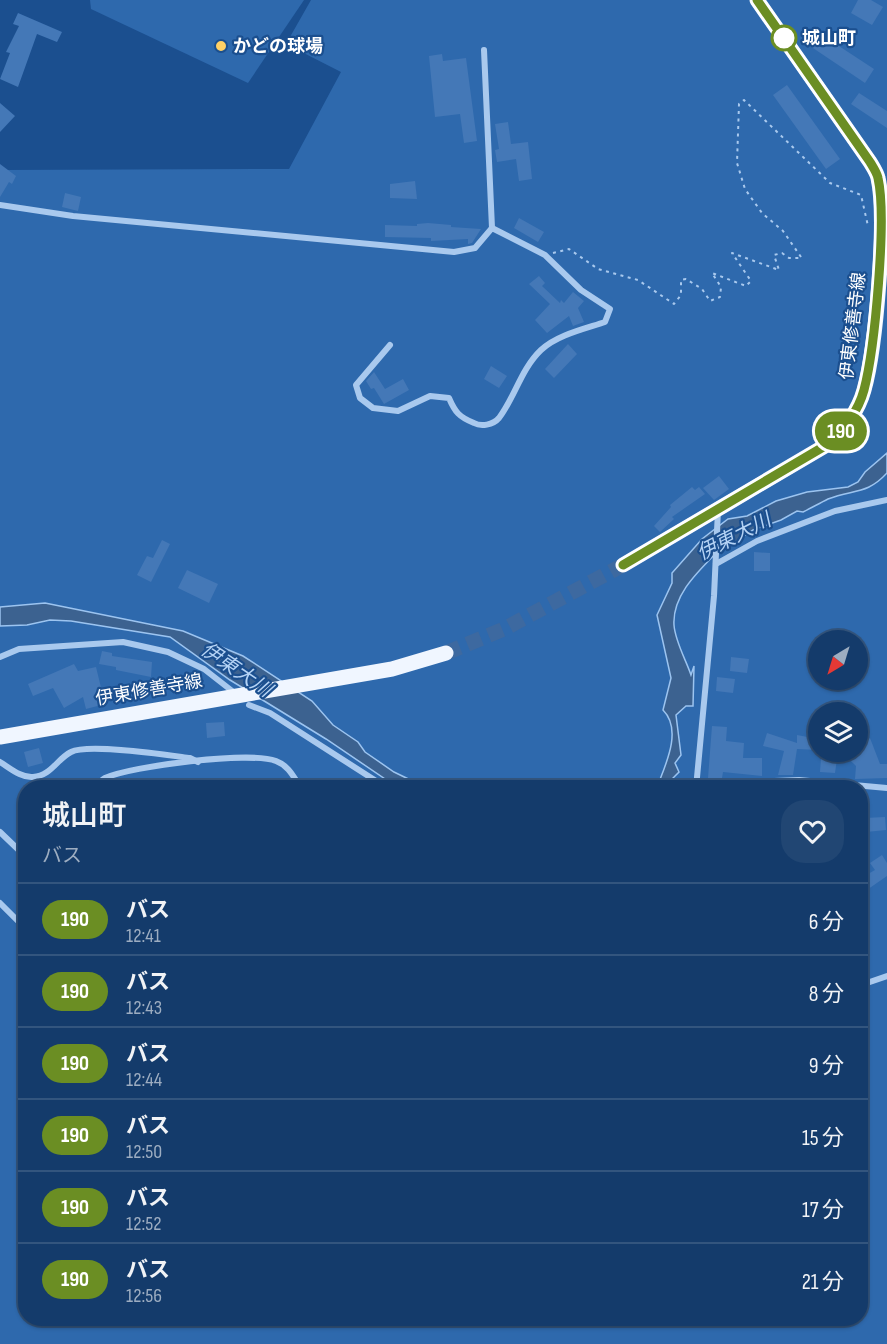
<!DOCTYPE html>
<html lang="ja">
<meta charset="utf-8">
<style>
:root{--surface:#143b6b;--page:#214673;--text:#f1f3f6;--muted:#9dadc1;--line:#33557e}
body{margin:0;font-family:"Sofia Sans Condensed","Noto Sans JP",sans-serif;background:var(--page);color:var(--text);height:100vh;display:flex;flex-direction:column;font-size:22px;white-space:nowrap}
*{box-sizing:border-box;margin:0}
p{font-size:20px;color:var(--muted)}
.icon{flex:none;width:33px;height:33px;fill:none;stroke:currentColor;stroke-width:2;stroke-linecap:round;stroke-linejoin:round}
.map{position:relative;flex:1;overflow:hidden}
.drawer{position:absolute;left:18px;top:780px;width:850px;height:546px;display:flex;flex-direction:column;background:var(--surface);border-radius:24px;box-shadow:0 2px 4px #0004,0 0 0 2px var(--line)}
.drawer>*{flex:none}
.badge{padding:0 12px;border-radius:20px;font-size:21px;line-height:39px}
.needle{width:39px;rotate:218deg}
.tools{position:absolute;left:808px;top:630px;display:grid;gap:12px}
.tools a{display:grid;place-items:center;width:60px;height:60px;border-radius:50%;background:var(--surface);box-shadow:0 2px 4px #0004,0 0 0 2px var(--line);font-size:30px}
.map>.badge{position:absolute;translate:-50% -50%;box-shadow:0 0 0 3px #fff}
.round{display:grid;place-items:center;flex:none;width:63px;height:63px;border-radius:24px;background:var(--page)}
.headline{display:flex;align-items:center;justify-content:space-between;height:102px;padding:0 24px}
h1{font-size:28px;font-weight:600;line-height:45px}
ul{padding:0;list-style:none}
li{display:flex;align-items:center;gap:18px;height:72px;padding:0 24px;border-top:2px solid var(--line)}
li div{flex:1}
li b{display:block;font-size:22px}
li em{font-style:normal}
li .badge{min-width:66px;font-weight:700;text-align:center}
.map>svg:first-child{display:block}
.green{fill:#2e69ad;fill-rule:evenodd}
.water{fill:#3c6290;stroke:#9cc4f0;stroke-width:1.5}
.building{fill:#4478b7}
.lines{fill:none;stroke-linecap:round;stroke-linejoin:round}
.primary-tunnel{stroke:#3d69a0;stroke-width:15;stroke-dasharray:15 8;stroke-linecap:butt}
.path{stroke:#a9c9ee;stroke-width:2;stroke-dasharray:3 4.5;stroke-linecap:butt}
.minor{stroke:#a9c9ee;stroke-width:6}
.primary{stroke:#f0f6ff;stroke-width:15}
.line-casing{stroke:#fff;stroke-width:14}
.line{stroke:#6b8e23;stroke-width:9}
.stop-dot{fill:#fff;stroke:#6b8e23;stroke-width:3}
.poi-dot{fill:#ffd166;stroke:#1b4f8f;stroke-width:2}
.labels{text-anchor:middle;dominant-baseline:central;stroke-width:4.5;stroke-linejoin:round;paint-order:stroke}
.stop-label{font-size:18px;font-weight:bold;fill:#fff;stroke:#1b4f8f;text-anchor:start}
.poi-label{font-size:18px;font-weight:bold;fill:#fff;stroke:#1b4f8f;text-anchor:start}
.street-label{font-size:18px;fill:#fff;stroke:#1b4f8f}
.water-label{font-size:20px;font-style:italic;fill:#b5d3f5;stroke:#1b4f8f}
</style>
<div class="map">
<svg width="887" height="1344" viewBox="0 0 887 1344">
<rect width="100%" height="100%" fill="#1b4f8f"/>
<g class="green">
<polygon points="90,0 304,0 248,83 91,9"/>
<path d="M311,0H887V1344H0V170L289,169L341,72L286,44ZM819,640H858V680H819ZM819,712H858V752H819ZM26,788H861V1318H26Z"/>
</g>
<g class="water">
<path d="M887,453V473C867,495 853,489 828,499C820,503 811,508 803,512L797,511L781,520L753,530L726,548L722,547C702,568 672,593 674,625C675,641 686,660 691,675L694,666L693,706H686L676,715L681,755L675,763L679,772L671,780L670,787H657C665,766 683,730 663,710L671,678L657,615L672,583V573L702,539L728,519L747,516L776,501L807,492L848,487L858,482L865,472Z"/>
<polygon points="45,603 183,631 243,656 312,701 333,725 358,742 365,752 394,772 425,787 397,787 326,739 230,680 170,637 71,621 50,620 27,625 0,626 0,607"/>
</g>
<g class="building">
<polygon points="858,0 871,0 883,7 872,25 851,13"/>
<polygon points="18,13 62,32 57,42 37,34 18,87 0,79 10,53 6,52 19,26 13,24"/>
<polygon points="816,31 874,69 865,83 807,44"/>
<polygon points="442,54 443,61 466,58 477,141 464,143 460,114 435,117 429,56"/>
<polygon points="787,85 840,159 826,169 773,95"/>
<polygon points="859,93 887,111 887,128 851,104"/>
<polygon points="0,103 15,116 0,132"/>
<polygon points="508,122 511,144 528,142 532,179 519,181 516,159 497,162 495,150 499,149 495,124"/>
<polygon points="0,164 16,176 12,184 9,182 0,197"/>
<polygon points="415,181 417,199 390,198 390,184"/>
<polygon points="65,193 81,197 78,211 62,207"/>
<polygon points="519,218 544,232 538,242 514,228"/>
<polygon points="428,223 451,225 451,227 481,229 472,243 468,244 468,239 431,241 431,238 385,237 385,225 417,226 417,224"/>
<polygon points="539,276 545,283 542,286 560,303 561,300 564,303 573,292 584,301 578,308 584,322 573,326 569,316 547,333 535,320 550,304 529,284"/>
<polygon points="568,344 577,354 554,378 545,369"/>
<polygon points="491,366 507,376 499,388 484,379"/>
<polygon points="374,372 385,389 403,379 409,390 384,404 374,388 371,389 366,381"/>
<polygon points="719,476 729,489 714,500 703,488"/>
<polygon points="692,487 695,490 699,487 705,494 672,517 674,519 660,532 654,526 671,507 670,505"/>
<polygon points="162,540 170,544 151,582 137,575 147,556 153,558"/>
<polygon points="754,552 770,553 770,571 754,571"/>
<polygon points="187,570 218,584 209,603 178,588"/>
<polygon points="102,651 112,653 112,656 152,662 151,677 116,670 116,667 99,664"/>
<polygon points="731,657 749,659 747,673 730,671"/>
<polygon points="74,664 78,671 96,667 105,704 86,709 83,697 64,708 53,688 33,696 28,684"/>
<polygon points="717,677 735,679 733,693 716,691"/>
<polygon points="224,722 225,736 207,738 206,723"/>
<polygon points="712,726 727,727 726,741 744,743 743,758 762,758 762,776 723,772 722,778 708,778"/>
<polygon points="767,733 797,743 797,735 818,739 818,750 797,749 793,775 778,775 784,751 763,746"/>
<polygon points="870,738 880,764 887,764 887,778 855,779 856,766 842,752 861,752 858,743"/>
<polygon points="39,748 43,763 28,767 24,752"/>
<polygon points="821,758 837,759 835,773 820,772"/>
<polygon points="885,817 886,830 866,832 865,818"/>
<polygon points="882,855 887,863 887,876 861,894 861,878 875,870 870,863"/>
</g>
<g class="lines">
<polyline class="primary-tunnel" points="446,653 504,629 623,565"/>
<g class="path">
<polyline points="553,253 569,249 598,269 638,280 674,304 681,295 681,280 686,279 702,289 710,301 720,297 721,287 712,273 746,286 751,281 732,253 779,270 774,255 782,253 789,258 802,258"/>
<polyline points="801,257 783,231 762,213 745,189 737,163 739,104 744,100 830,183 861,195 868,226"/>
</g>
<g class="minor">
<polyline points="484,50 492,228"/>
<path d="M0,205L73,216L454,252L475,248L492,228L545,255L581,290L610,309L605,322C584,329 557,335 541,350C521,369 515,397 499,418C493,425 481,427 474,423C459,417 455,412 449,398L430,396L398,411L373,408L360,398L356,385L390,345"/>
<polyline points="716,564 757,541 835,511 887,500"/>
<polyline points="0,657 19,649 123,642 168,652 204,669 236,694"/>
<polyline points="249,705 270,713 387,788"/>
<path d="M0,762C10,768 21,778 33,777C51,776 57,759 71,752C88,743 167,755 190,758L198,762"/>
<polyline points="698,784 799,780 887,788"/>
<path d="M94,788C98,785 101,780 105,778C131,766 250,751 276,761C289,766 293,776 301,788"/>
<polyline points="696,788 714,596 718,510"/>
<polyline points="0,832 26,857"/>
<polyline points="0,903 26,929"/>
<polyline points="861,985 887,976"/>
</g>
<g class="primary">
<path d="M623,565L830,443C845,427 858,412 864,390C876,347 887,218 878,178C877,173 873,167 870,162L757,0"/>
<polyline points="0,737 392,669 446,653"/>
</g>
</g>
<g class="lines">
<defs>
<path id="line" d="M623,565L830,443C845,427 858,412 864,390C875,348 887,218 878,178C877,173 873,167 870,162L757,0"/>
</defs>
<use href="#line" class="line-casing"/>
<use href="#line" class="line"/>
</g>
<circle class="stop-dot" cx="784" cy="38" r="12"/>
<circle class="poi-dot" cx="221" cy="46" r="6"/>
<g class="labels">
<g class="stop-label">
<text x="802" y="38">城山町</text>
</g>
<g class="poi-label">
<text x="233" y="46">かどの球場</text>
</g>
<g class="street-label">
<text transform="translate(853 326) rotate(-83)">伊東修善寺線</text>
<text transform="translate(149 690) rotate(-10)">伊東修善寺線</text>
</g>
<g class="water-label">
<text transform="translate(734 537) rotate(-27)">伊東大川</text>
<text transform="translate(236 670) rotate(34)">伊東大川</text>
</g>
</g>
</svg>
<div class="tools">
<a><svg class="needle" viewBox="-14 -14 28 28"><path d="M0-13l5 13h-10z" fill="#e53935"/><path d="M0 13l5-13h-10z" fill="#9dadc1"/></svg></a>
<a><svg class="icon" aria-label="layers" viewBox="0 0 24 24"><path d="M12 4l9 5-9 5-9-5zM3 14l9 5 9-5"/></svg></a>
</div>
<b class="badge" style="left:841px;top:431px;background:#6b8e23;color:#fff">190</b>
<section class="drawer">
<div class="headline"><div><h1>城山町</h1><p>バス</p></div><a class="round"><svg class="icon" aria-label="heart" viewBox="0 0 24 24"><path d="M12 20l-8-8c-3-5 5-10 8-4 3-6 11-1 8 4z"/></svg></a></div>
<ul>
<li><span class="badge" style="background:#6b8e23;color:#fff">190</span><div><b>バス</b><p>12:41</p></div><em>6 分</em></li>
<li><span class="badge" style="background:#6b8e23;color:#fff">190</span><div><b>バス</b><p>12:43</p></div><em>8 分</em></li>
<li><span class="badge" style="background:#6b8e23;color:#fff">190</span><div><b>バス</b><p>12:44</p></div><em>9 分</em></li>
<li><span class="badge" style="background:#6b8e23;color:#fff">190</span><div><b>バス</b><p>12:50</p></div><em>15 分</em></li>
<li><span class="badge" style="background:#6b8e23;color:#fff">190</span><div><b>バス</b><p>12:52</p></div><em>17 分</em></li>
<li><span class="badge" style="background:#6b8e23;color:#fff">190</span><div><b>バス</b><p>12:56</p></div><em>21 分</em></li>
</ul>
</section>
</div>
